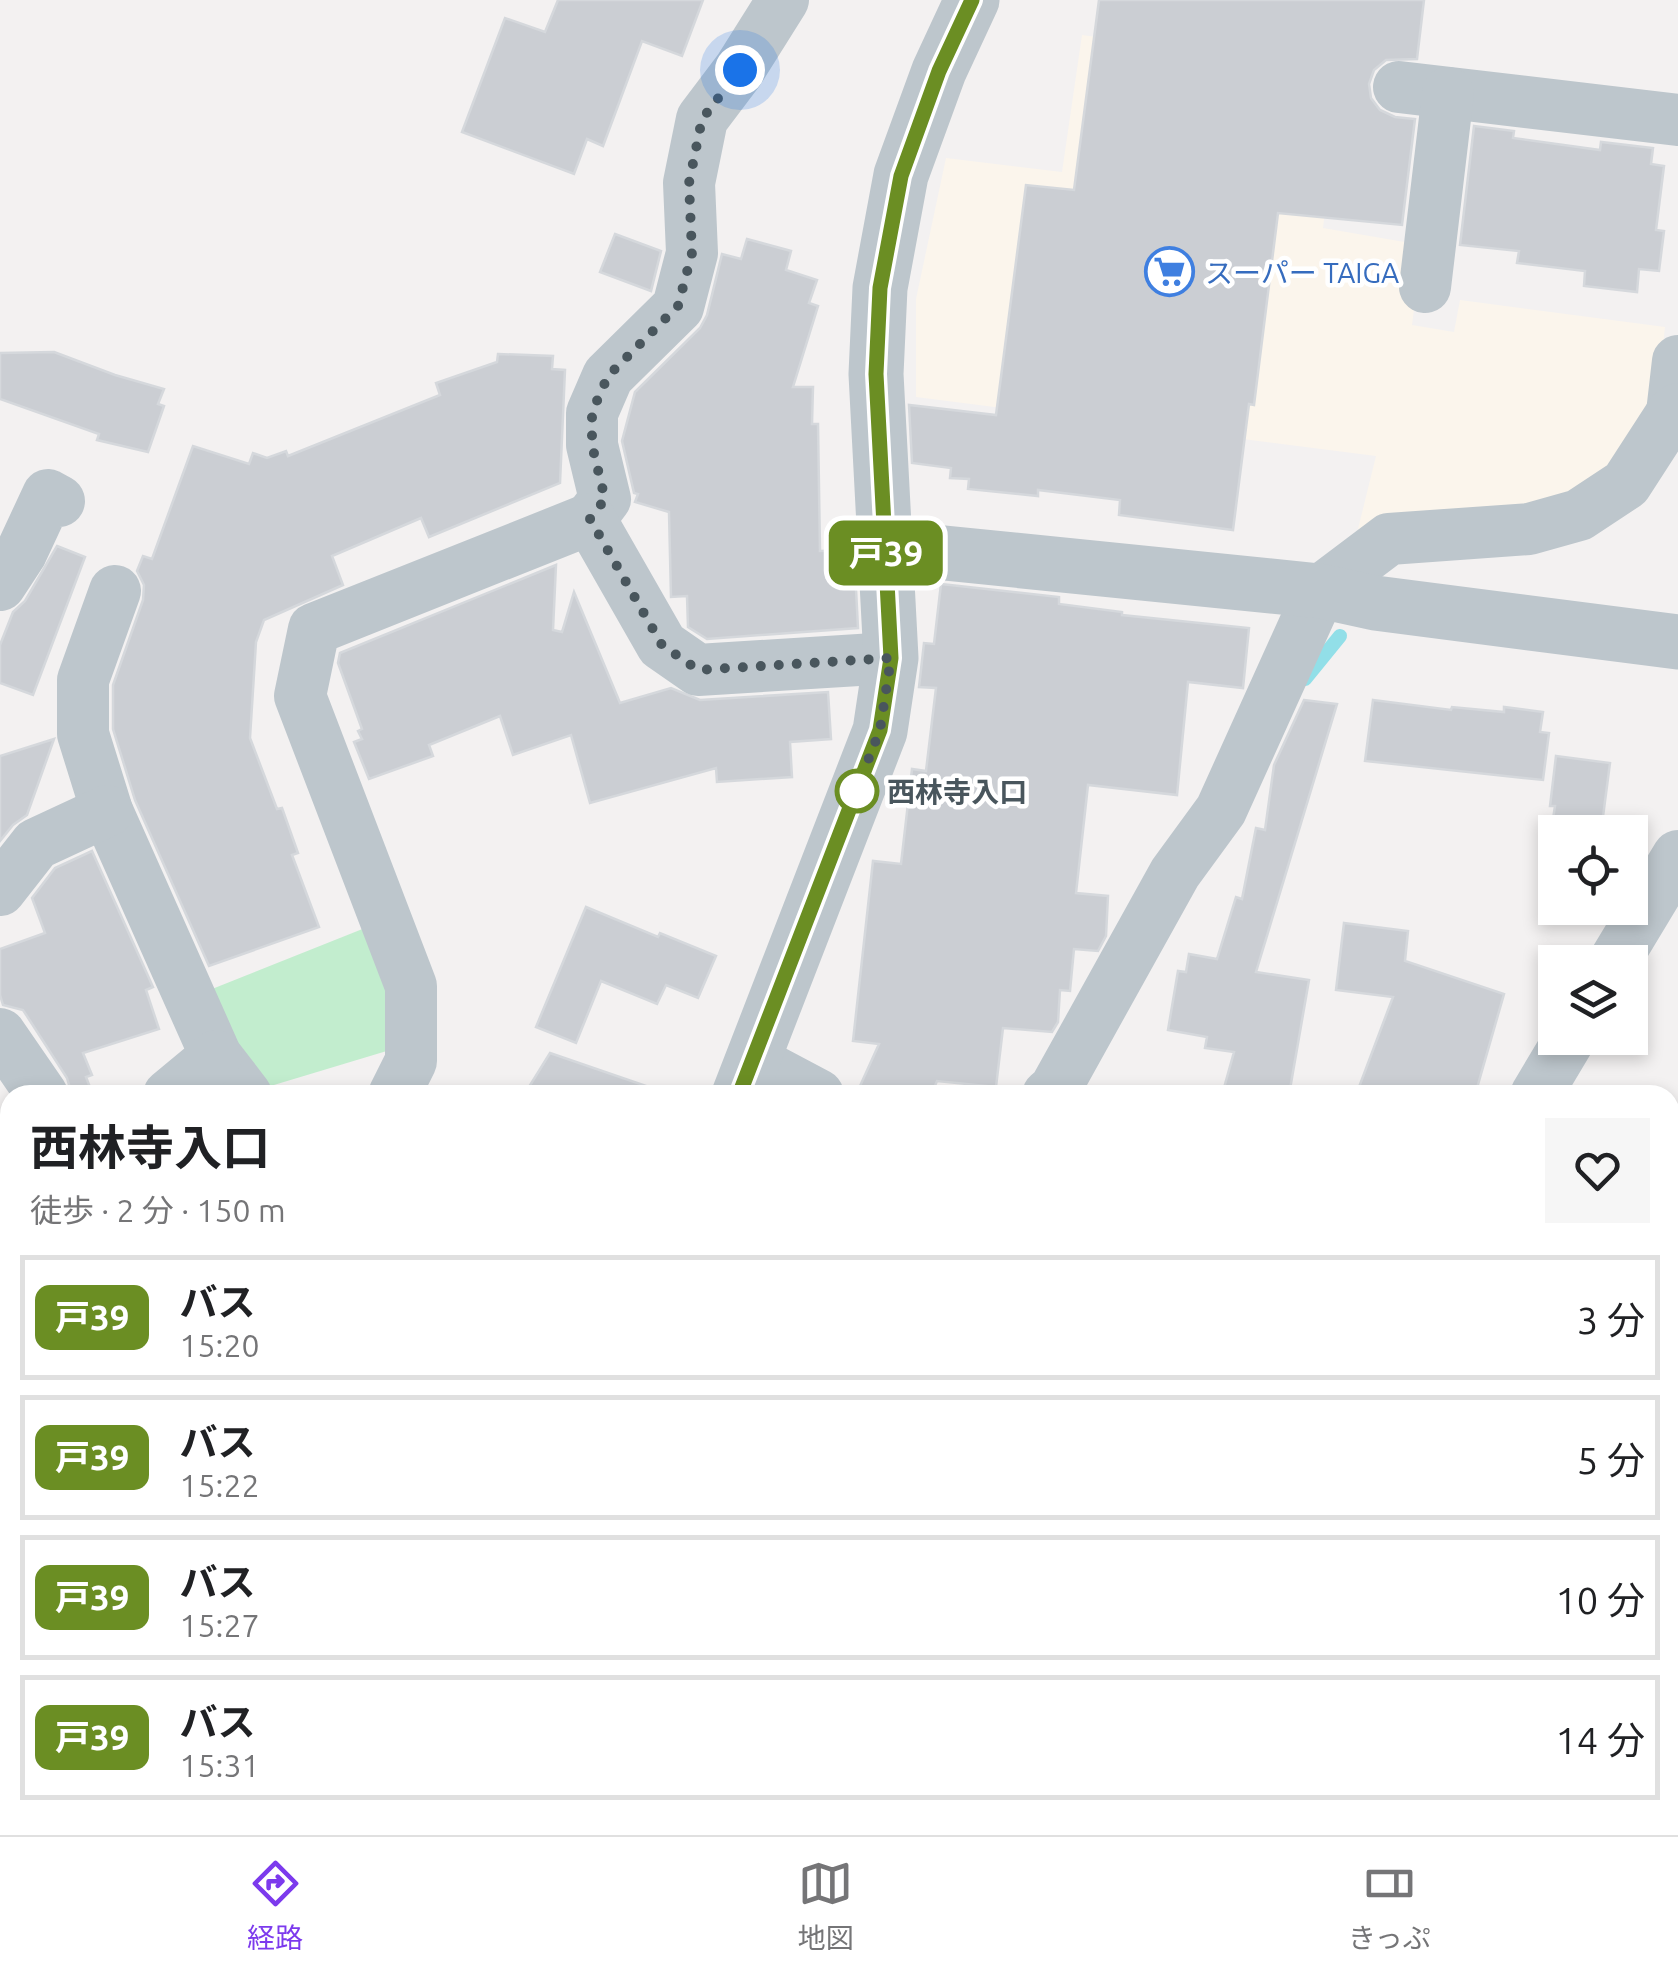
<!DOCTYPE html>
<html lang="ja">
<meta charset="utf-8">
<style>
:root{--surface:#fff;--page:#f6f6f6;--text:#202124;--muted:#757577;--line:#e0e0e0;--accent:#7c3aed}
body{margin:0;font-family:Ubuntu,"Noto Sans JP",sans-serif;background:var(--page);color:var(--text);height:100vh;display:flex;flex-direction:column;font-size:38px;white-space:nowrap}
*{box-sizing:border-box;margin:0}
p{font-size:32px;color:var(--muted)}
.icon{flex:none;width:55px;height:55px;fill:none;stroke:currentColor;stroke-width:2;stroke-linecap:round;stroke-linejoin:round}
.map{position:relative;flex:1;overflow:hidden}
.panel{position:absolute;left:0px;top:1085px;width:1680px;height:750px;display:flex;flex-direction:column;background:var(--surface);border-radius:30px 30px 0 0;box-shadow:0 5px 15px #0003}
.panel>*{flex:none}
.badge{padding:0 20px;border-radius:15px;font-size:35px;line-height:65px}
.tools{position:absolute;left:1538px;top:815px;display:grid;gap:20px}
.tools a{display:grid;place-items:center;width:110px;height:110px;border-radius:0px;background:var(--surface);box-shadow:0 5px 15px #0003;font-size:50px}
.you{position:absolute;width:50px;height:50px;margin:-25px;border:8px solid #fff;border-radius:50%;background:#1a73e8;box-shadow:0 0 0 15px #1a73e833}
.map>.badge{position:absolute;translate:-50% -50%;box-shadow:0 0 0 5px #fff}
.round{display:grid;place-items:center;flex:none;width:105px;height:105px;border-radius:0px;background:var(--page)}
.overview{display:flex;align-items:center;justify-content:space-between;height:170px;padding:0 30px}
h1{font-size:48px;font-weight:700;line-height:75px}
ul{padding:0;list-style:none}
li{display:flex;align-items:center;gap:30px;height:125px;margin:0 20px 15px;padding:0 10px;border:5px solid var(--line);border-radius:0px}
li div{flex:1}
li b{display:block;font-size:38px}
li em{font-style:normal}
li .badge{min-width:110px;font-weight:700;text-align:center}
.dock{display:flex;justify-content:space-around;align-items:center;height:140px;border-top:2px solid var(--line);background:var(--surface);font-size:28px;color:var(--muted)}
.dock a{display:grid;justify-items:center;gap:5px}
.dock .on{color:var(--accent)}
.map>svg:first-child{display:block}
.commercial{fill:#fbf5ec}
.green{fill:#c2edce}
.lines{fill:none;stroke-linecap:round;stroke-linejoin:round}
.stream{stroke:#92dfe8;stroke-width:14}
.building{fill:#cbced3;stroke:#d5d8dc;stroke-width:2.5}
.minor{stroke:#bdc6cc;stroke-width:52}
.tertiary{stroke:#bdc6cc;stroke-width:55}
.line-casing{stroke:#fff;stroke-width:22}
.line{stroke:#6b8e23;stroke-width:15}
.walk{stroke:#49565d;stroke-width:10;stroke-dasharray:0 18}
.stop-dot{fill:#fff;stroke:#6b8e23;stroke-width:5}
.labels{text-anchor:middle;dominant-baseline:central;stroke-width:9;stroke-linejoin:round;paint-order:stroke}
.shop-label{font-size:28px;fill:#366cbe;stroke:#fff;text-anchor:start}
.stop-label{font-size:28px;font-weight:bold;fill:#49565d;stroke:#fff;text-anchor:start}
</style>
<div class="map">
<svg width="1678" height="1835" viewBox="0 0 1678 1835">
<rect width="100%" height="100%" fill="#f3f1f1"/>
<polygon class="commercial" points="1082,35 1341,71 1323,228 1422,245 1412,325 1454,332 1460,300 1665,327 1656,413 1615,477 1565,505 1441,515 1358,529 1376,456 916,397 916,299 946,158 1062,172"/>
<polygon class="green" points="370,926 399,985 390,1050 264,1088 202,993"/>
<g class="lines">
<g class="stream">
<polyline points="1305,679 1340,636"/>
<polyline points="563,1835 573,1825"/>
</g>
</g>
<g class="building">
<polygon points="558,0 703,0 682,56 642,41 603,146 587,139 574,174 462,132 505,18 545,32"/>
<polygon points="1099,0 1424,0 1417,59 1386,60 1374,70 1369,84 1371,98 1380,110 1395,117 1415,119 1402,225 1278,213 1254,405 1249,404 1233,530 1119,515 1120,500 1038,490 1038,496 968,489 969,479 950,478 951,468 912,463 909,405 996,415 1026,185 1074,190"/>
<polygon points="1474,126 1514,131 1513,138 1600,150 1601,142 1653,148 1651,164 1664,166 1656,230 1664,231 1659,271 1639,269 1637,292 1584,286 1585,271 1517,263 1519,251 1460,245"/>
<polygon points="615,234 661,251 651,291 600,272"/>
<polygon points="747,239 791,251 786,270 817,280 809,303 818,306 793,387 813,387 812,424 818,424 820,551 854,550 858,628 707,639 688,627 687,596 671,597 669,512 635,502 638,494 634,493 622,441 635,392 700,328 707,315 722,254 741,259"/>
<polygon points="54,352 115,375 164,389 158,404 164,406 148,452 97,440 99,434 0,399 0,353"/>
<polygon points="498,354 553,356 552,369 565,370 560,483 429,537 421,518 332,556 343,585 264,620 256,642 250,738 277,809 282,808 298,853 292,855 319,927 209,966 135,800 113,729 113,685 143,600 144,585 137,571 143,556 152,559 193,446 249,464 253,453 267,458 286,451 288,456 440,395 436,383 497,362"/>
<polygon points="57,546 85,557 33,695 0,683 0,645 13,612 25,601"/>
<polygon points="556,565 553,630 562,632 574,592 620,703 671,688 700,700 828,692 831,739 790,742 792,777 717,782 716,768 590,803 571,735 513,755 500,716 429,745 433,756 369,779 354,742 362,739 358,731 362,729 338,663 340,653"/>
<polygon points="941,584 1059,597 1059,604 1122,612 1122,615 1249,628 1243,688 1188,682 1177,795 1088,785 1076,893 1108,896 1106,936 1098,951 1074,949 1070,991 1060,990 1058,1022 1052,1032 1003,1028 996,1087 937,1081 931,1095 881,1095 860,1086 879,1044 853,1041 873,861 901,864 912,769 926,771 936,688 919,687 924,643 934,644"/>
<polygon points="1304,700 1337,704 1256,972 1309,980 1289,1095 1222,1095 1234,1052 1205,1048 1207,1037 1168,1030 1178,971 1186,972 1189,954 1217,959 1236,897 1242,899 1256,828 1265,830 1274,765"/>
<polygon points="1373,700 1451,710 1452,707 1504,712 1504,707 1543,712 1540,732 1549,733 1543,780 1365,761"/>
<polygon points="54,739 27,815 13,825 0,841 0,756"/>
<polygon points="1556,756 1610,763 1601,832 1551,832 1555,806 1550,806"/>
<polygon points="92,851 153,987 146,990 159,1029 83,1053 92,1075 86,1077 93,1095 72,1095 67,1078 23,1010 3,1005 0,995 0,949 45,933 32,898 55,868"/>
<polygon points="586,907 658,937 660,933 716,956 698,998 666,985 657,1004 601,981 576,1043 536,1027"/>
<polygon points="1344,923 1408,931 1405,961 1504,994 1475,1095 1356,1095 1393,997 1336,990"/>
<polygon points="550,1053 655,1089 654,1095 524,1095"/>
</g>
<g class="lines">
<g class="minor">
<polyline points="1399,87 1678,120"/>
<polyline points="1425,287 1448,93"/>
<polyline points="1672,413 1678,361"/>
<polyline points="590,519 605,499 592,445 592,413 608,376 678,307 692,253 689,183 702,119 739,70 783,0"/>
<polyline points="0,585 21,553 48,495 59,501"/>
<polyline points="115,591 83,680 83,734 107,811 216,1056 246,1095"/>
<polyline points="0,890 36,844 107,811"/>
<polyline points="1614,962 1678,856"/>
<polyline points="0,1034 42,1095"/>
<polyline points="752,1060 818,1095"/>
<polyline points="169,1095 216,1056"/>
<polyline points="394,1095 411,1061 411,986 300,696 314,629 590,519 662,645 698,670 891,658"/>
<polyline points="1048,1095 1055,1089 1175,873 1221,810 1320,591 1389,539 1529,529 1579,515 1626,484 1672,413 1678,409"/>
<polyline points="1536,1095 1570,1038"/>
<polyline points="1670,1312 1678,1300"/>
<polyline points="1670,1720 1678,1719"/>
<polyline points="0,1797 10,1789"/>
<polyline points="846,1835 852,1825"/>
<polyline points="1433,1835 1435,1825"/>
</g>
<g class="tertiary">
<polyline points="885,547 1320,591 1375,603 1678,642"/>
<polyline points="739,1095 880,731 891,658 876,374 880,288 901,175 939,71 972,0"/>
<polyline points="279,1835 288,1825"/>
</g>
</g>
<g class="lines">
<defs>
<polyline id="line" points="739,1095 880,730 891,658 876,374 880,288 901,176 939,71 972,0"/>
</defs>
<use href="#line" class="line-casing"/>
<use href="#line" class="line"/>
<polyline class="walk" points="740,70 702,119 689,183 692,253 678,306 608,376 592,412 592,445 605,499 590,519 662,645 698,670 891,658 880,730 854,796 857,791"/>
</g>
<defs>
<symbol id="supermarket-ring" viewBox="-11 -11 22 22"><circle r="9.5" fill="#fff" stroke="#3f7fe0" stroke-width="1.5"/><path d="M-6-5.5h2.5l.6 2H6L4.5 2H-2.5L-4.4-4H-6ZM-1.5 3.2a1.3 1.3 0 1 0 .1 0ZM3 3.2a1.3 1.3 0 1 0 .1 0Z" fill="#3f7fe0"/></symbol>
</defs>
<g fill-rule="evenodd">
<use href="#supermarket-ring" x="1142" y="244" width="55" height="55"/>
</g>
<circle class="stop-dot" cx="857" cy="791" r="20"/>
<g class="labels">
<g class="shop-label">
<text x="1205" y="272">スーパー TAIGA</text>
</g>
<g class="stop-label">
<text x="887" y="791">西林寺入口</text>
</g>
</g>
</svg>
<div class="tools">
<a><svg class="icon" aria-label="locate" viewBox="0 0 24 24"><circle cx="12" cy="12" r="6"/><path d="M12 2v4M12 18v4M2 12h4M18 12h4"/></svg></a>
<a><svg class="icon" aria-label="layers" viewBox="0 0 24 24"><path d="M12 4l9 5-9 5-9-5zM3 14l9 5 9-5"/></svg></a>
</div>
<div class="you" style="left:740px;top:70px"></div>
<b class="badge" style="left:886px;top:553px;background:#6b8e23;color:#fff">戸39</b>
<section class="panel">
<div class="overview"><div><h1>西林寺入口</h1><p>徒歩 · 2 分 · 150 m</p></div><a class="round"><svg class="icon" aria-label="heart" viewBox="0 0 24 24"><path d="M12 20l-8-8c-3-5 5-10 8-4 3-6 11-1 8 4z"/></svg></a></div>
<ul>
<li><span class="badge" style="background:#6b8e23;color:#fff">戸39</span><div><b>バス</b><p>15:20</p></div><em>3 分</em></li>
<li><span class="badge" style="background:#6b8e23;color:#fff">戸39</span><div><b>バス</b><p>15:22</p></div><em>5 分</em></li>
<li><span class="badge" style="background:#6b8e23;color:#fff">戸39</span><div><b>バス</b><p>15:27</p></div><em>10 分</em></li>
<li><span class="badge" style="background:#6b8e23;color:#fff">戸39</span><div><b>バス</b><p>15:31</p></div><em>14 分</em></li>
</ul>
</section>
</div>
<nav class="dock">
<a class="on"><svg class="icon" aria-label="directions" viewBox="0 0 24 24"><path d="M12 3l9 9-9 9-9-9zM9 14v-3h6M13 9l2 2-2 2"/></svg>経路</a>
<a><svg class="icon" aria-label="map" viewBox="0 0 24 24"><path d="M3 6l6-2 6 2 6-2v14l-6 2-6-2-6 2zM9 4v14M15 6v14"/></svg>地図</a>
<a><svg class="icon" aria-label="tickets" viewBox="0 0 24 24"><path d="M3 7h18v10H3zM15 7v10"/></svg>きっぷ</a>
</nav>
